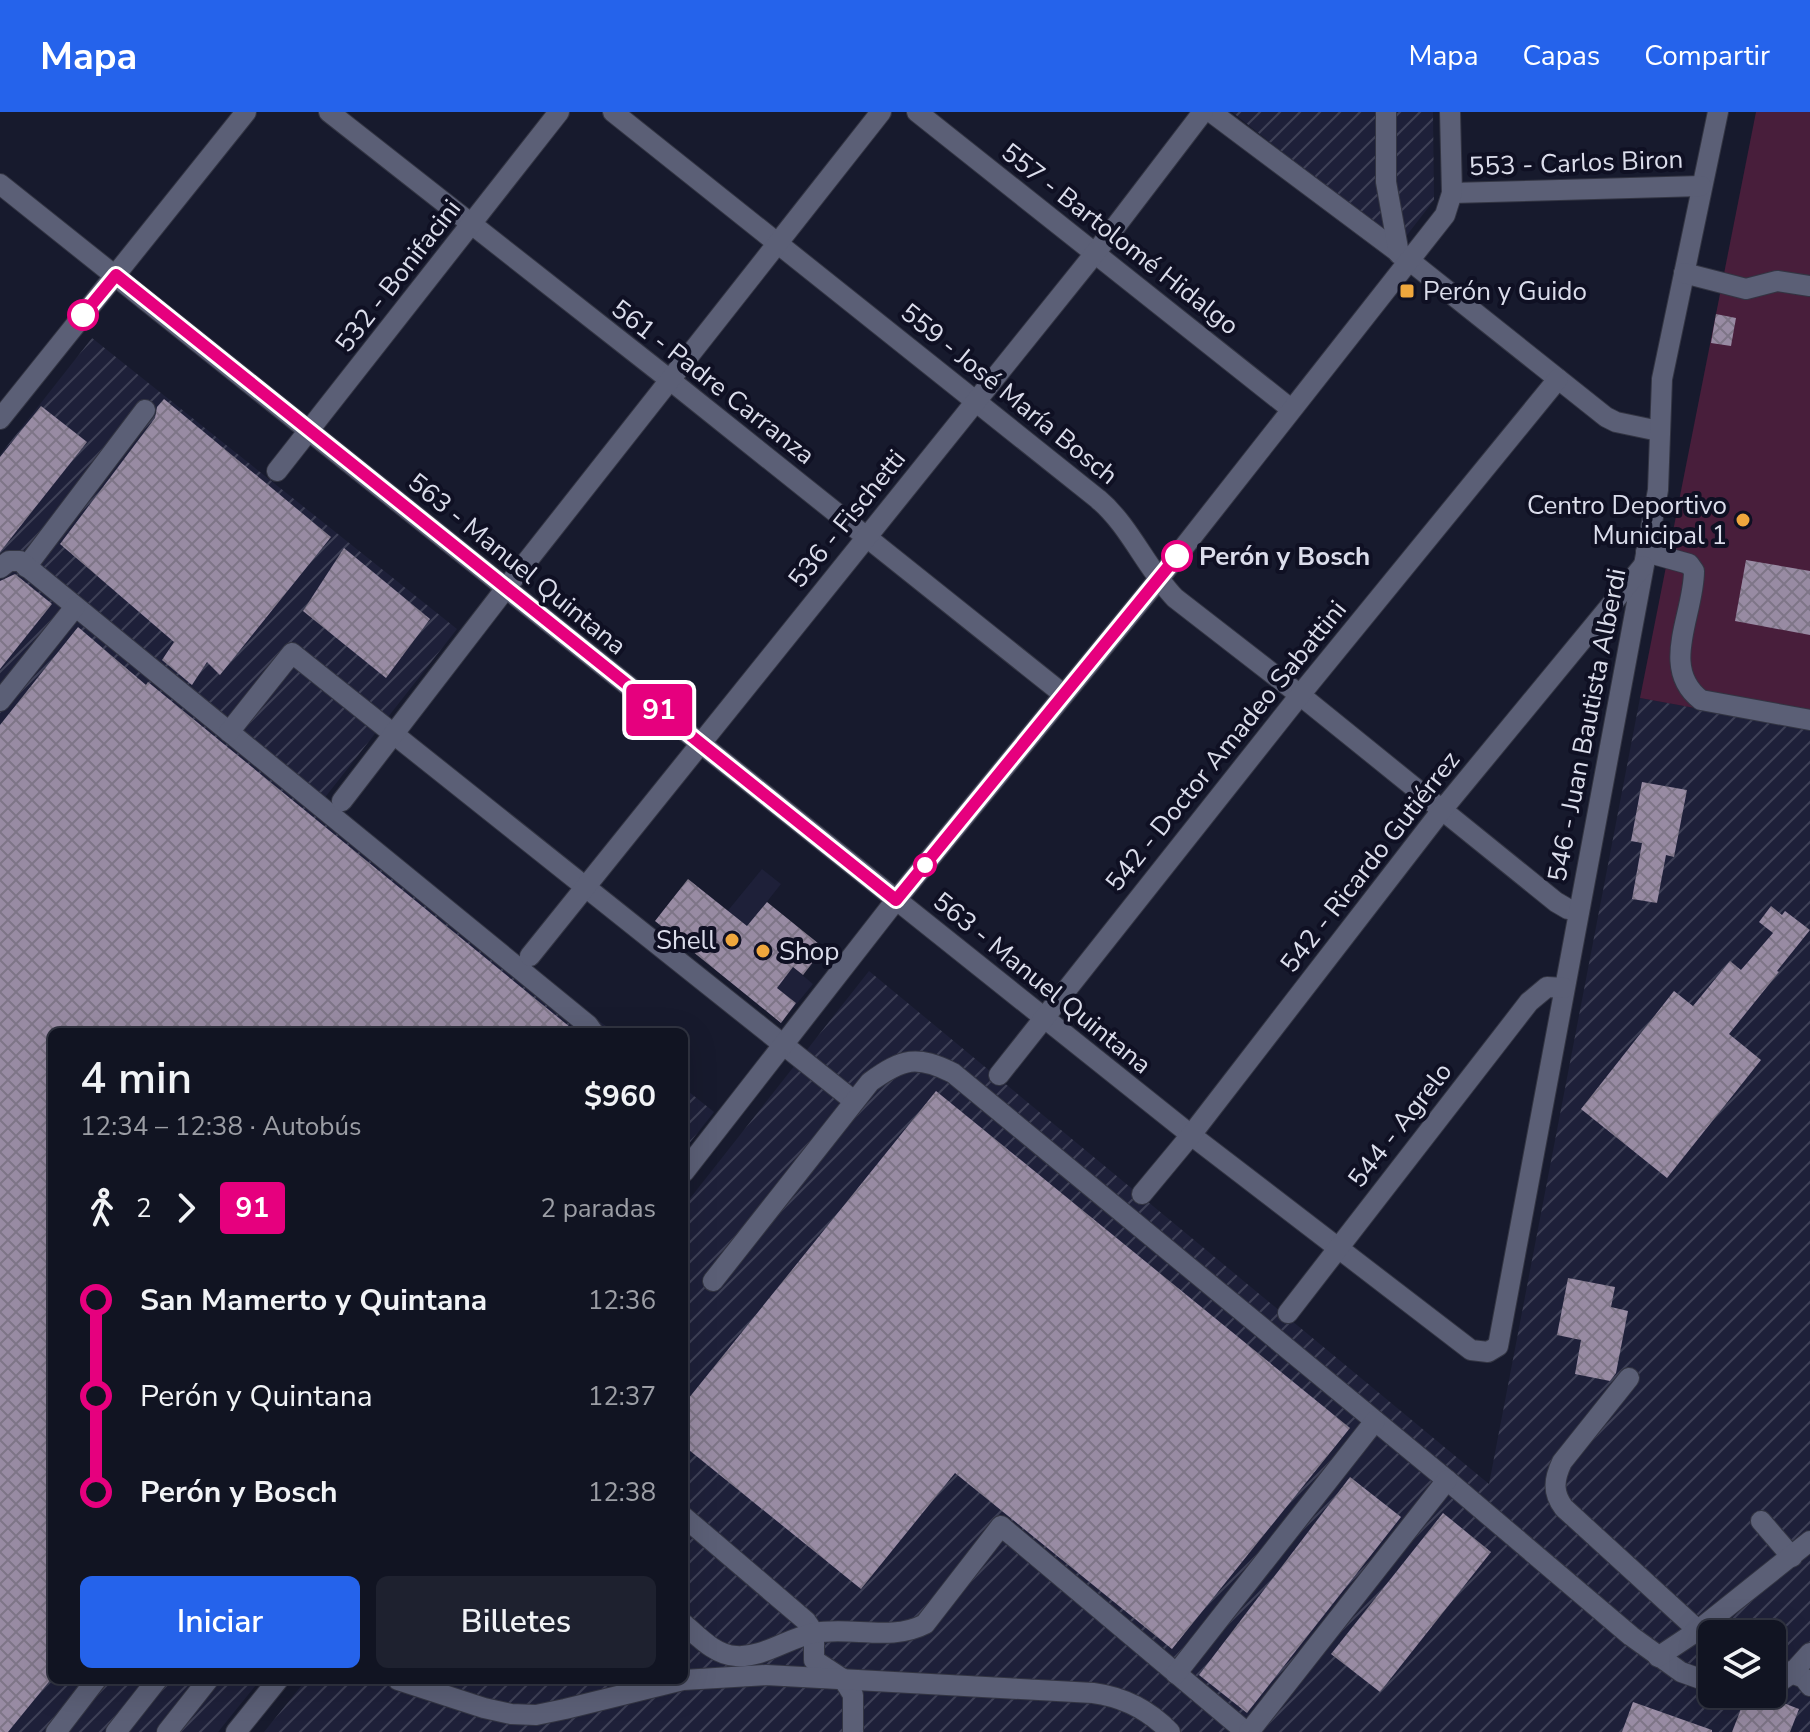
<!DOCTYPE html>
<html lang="es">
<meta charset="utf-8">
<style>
:root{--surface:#111422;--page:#1e212f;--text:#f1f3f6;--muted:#9c9ea5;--line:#303340;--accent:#2563eb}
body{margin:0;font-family:"Nunito Sans",sans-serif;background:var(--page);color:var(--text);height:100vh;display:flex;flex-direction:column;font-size:30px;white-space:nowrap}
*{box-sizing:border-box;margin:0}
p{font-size:26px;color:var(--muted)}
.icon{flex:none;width:44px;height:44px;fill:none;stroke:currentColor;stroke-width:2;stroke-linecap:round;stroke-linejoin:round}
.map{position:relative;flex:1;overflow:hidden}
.drawer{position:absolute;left:48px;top:916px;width:640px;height:656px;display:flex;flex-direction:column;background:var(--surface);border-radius:12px;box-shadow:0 8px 32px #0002,0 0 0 2px var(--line)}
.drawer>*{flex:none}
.badge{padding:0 16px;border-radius:6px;font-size:28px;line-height:52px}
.buttons{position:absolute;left:1698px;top:1508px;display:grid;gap:16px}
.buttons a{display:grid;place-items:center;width:88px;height:88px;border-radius:12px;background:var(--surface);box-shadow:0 8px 32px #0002,0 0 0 2px var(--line);font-size:40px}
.map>.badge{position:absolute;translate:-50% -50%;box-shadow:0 0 0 4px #fff}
.legs{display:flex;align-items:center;gap:12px;height:88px;padding:0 32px;font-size:26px}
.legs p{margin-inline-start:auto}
.head{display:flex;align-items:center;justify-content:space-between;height:136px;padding:0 32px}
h1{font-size:44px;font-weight:600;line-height:60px}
.button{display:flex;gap:16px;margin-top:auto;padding:16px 32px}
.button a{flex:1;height:92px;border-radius:12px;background:var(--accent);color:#fff;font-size:32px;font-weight:600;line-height:92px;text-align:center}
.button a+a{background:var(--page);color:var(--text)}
ul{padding:0 32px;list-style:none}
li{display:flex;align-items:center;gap:28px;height:96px;font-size:30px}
li i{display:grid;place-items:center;width:12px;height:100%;margin:0 10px;background:currentColor}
li i::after{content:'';width:20px;height:20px;margin:-10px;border:6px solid;border-radius:50%;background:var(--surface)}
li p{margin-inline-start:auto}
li:first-child i{background:linear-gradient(#0000 50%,currentColor 0)}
li:last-child i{background:linear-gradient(currentColor 50%,#0000 0)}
header{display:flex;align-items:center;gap:48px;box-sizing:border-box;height:112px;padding:0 40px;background:var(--accent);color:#fff}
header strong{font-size:38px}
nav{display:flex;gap:44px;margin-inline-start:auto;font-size:28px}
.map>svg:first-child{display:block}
.built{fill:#1e2039}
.industrial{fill:url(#industrial-furrows);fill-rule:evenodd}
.grass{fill:#481e3b}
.building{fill:url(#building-cross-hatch)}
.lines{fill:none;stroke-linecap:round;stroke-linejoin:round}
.minor-casing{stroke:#333543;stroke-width:22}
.minor{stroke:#5b5f76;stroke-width:20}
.line-1-casing{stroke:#fff;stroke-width:18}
.line-1{stroke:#e6007e;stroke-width:12}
.poi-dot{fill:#efa73d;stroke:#0f1023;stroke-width:3}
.stop-1-dot{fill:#fff;stroke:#e6007e;stroke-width:4}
.labels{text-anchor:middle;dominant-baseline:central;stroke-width:8;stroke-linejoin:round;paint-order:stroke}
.street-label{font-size:26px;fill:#dbddeb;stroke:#0f1023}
.poi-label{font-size:26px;fill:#dbddeb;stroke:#0f1023;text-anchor:start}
.stop-label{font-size:26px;font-weight:bold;fill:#dbddeb;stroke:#0f1023;text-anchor:start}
</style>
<header>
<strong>Mapa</strong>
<nav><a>Mapa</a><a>Capas</a><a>Compartir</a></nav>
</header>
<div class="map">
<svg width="1810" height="1620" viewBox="0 0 1810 1620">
<defs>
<pattern id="industrial-furrows" width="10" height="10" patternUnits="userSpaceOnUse" patternTransform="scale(2)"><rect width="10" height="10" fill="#1e2039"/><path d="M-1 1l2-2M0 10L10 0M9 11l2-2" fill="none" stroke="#3e4056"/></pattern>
<pattern id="building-cross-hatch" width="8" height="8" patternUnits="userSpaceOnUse" patternTransform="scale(2)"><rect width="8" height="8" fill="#988ba3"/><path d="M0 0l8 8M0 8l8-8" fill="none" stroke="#7e7587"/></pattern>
</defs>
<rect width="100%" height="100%" fill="#171a2d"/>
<polygon class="built" points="762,757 781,772 746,816 813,872 781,911 694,840"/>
<g class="industrial">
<polygon points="1232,0 1433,0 1434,88 1404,127 1393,128"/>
<polygon points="92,226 457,517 323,688 613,920 52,920 52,1568 260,1568 218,1620 0,1620 0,343"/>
<path d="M1640,586L1810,617V1620H264L306,1568H684V1094L869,859L1489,1372ZM1712,1522H1772V1582H1712Z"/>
<polygon points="684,976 714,1000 684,1038"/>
</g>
<polygon class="grass" points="1756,0 1810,0 1810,617 1640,586"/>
<g class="building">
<polygon points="1716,202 1736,206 1731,234 1711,231"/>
<polygon points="164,287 331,425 220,563 207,550 192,573 162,548 174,530 60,432 155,306 157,295"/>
<polygon points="41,294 87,330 0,440 0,345"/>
<polygon points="344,436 430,507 386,566 303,499"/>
<polygon points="1746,448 1810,459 1810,523 1735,509"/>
<polygon points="15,462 52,492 0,557 0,469"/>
<polygon points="78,515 146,573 148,570 576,920 52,920 52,1566 8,1620 0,1620 0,613"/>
<polygon points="1642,670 1687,678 1674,745 1666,743 1657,791 1632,787 1642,731 1631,729"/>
<polygon points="688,767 747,814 767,790 824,836 803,863 793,855 777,876 796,891 781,911 655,809"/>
<polygon points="1771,794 1782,803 1785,799 1810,818 1777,859 1779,860 1729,922 1761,948 1667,1066 1581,997 1674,879 1693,894 1730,849 1741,858 1773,821 1759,810"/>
<polygon points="936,979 1350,1316 1172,1537 955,1361 861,1477 684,1334 684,1292"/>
<polygon points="1568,1166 1615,1175 1611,1195 1628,1199 1616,1261 1610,1269 1575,1262 1581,1228 1557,1223"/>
<polygon points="1350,1365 1401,1405 1247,1601 1199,1563"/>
<polygon points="1443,1401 1491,1440 1380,1580 1331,1542"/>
<polygon points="1633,1590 1712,1618 1712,1620 1622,1620"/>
<polygon points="1786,1592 1799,1597 1790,1620 1732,1620 1741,1597"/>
</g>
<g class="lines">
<defs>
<g id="minor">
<polyline points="329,0 670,268 1063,582"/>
<path d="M613,0L1098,387C1130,414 1146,456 1175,486L1300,583L1556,790L1568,797L1579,799"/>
<polyline points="917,0 1291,297"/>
<polyline points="1211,0 1410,149 1606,305 1616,310 1659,319"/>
<polyline points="1386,0 1386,70 1399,142"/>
<polyline points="0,72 1191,1023 1471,1238 1488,1240 1498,1234 1658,378 1662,267 1718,0"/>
<polyline points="1452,81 1701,74"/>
<polyline points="1684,161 1746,177 1777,169 1810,174"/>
<polyline points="0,307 246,0"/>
<polyline points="277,359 559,0"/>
<path d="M1646,440L1689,452L1694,459C1694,503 1659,556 1701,588L1810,608"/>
<polyline points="26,455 145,298"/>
<polyline points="0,456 9,449 20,449 588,913 593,920"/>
<polyline points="0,589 75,495"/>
<polyline points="229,620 292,541 854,989"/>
<polyline points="342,689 506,476 881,0"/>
<polyline points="530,844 1096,140 1203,0"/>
<polyline points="999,963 1300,583 1558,267"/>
<polyline points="684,1060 896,788 1158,468 1445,103 1452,81 1450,0"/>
<polyline points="1142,1082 1191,1023 1442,698 1643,454"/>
<path d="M713,1169L870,970C903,946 917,943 953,961L1447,1368L1631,1524L1681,1560L1712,1571"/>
<polyline points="1288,1201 1529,890 1547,875 1564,876"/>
<path d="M1629,1266L1562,1350C1554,1367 1552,1380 1564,1396L1712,1531"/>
<polyline points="684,1405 806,1509 814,1521 814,1548 843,1567 853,1583 853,1620"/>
<polyline points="1761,1409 1792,1445"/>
<path d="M684,1512C699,1525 715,1543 736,1544C763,1546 788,1526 814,1521C851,1514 891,1530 925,1512L1001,1414L1246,1620"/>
<polyline points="1658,1545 1697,1519 1810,1429"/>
<polyline points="1772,1554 1804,1566 1810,1574"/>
<polyline points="1176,1562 1375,1309"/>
<path d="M398,1568L484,1596L511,1602L536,1603L565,1597L683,1568L766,1563L1093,1581C1123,1585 1149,1598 1170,1620"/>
<polyline points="1772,1575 1792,1561 1810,1541"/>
<polyline points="56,1620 96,1568"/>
<polyline points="116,1620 157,1568"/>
<polyline points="167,1620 208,1568"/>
<polyline points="236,1620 278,1568"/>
<polyline points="1249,1620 1447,1368"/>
</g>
</defs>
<use href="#minor" class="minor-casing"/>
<use href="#minor" class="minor"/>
</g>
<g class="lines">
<defs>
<polyline id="line-1" points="83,203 116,163 896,788 1177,444"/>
</defs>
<use href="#line-1" class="line-1-casing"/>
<use href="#line-1" class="line-1"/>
</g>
<g class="poi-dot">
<rect x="1399" y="171" width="16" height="16" rx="4"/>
<circle cx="1743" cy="408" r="8"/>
<circle cx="732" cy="828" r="8"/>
<circle cx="763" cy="839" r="8"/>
</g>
<g class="stop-1-dot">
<circle cx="83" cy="203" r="14"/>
<circle cx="1177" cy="444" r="14"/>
<circle cx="925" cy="753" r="10"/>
</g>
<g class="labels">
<g class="street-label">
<text transform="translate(1576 51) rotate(-2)">553 - Carlos Biron</text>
<text transform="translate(1120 127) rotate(38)">557 - Bartolomé Hidalgo</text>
<text transform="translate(398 164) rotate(-52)">532 - Bonifacini</text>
<text transform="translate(713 270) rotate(38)">561 - Padre Carranza</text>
<text transform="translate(1009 282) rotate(39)">559 - José María Bosch</text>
<text transform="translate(847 407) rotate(-51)">536 - Fischetti</text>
<text transform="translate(517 452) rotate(39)">563 - Manuel Quintana</text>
<text transform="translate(1587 613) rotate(-79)">546 - Juan Bautista Alberdi</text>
<text transform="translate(1226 634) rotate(-51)">542 - Doctor Amadeo Sabattini</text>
<text transform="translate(1370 750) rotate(-52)">542 - Ricardo Gutiérrez</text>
<text transform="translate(1042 871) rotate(39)">563 - Manuel Quintana</text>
<text transform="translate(1400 1013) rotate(-52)">544 - Agrelo</text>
</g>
<g class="poi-label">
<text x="1423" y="179">Perón y Guido</text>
<text x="1727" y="393" text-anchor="end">Centro Deportivo<tspan x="1727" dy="30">Municipal 1</tspan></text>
<text x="716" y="828" text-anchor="end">Shell</text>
<text x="779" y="839">Shop</text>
</g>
<g class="stop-label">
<text x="1199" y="444">Perón y Bosch</text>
</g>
</g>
</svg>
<div class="buttons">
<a><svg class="icon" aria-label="layers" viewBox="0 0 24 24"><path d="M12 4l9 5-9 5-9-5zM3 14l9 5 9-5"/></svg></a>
</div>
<b class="badge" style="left:659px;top:598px;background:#e6007e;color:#fff">91</b>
<section class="drawer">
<div class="head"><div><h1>4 min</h1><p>12:34 – 12:38 · Autobús</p></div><b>$960</b></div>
<div class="legs"><svg class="icon" aria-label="walk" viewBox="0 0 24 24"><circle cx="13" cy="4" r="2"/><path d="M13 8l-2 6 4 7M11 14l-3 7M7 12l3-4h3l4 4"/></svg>2<svg class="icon" aria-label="forward" viewBox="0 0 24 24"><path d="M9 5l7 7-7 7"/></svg><b class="badge" style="background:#e6007e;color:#fff">91</b><p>2 paradas</p></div>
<ul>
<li><i style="color:#e6007e"></i><b>San Mamerto y Quintana</b><p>12:36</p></li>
<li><i style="color:#e6007e"></i><span>Perón y Quintana</span><p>12:37</p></li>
<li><i style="color:#e6007e"></i><b>Perón y Bosch</b><p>12:38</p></li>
</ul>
<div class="button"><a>Iniciar</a><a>Billetes</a></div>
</section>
</div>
